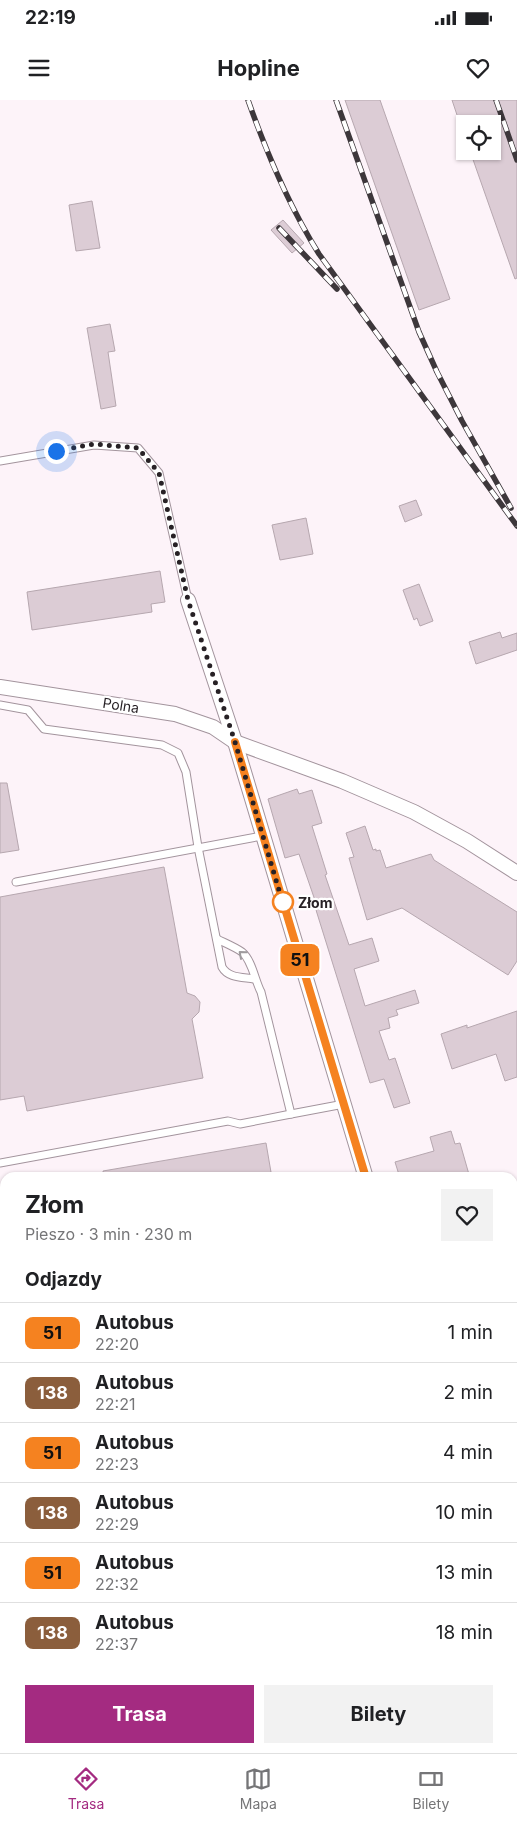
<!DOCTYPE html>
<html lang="pl">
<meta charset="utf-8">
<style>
:root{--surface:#fff;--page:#f2f2f2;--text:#202124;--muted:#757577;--line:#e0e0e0;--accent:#a42b81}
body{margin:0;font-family:Inter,sans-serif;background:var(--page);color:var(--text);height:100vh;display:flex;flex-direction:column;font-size:19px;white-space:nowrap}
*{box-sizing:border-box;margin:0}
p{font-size:16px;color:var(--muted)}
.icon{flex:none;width:28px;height:28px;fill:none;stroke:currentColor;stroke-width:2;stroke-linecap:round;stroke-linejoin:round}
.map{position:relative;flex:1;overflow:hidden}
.details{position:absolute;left:0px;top:1072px;width:518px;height:581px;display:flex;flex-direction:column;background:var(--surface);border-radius:15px 15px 0 0;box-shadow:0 1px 4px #0004}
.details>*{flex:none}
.badge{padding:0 10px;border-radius:8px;font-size:18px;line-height:32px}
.fabs{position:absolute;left:456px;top:15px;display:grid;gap:10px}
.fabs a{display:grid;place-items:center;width:45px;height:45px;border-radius:0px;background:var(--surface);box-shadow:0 1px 4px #0004;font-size:25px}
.you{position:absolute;width:25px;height:25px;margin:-12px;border:4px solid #fff;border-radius:50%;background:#1a73e8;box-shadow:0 0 0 8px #1a73e833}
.map>.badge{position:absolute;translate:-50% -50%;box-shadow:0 0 0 2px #fff}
h2{padding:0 25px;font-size:19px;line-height:45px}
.round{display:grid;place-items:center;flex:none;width:52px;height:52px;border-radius:0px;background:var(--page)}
.summary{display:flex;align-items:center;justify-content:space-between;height:85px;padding:0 25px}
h1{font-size:24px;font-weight:700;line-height:38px}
.button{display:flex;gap:10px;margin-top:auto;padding:10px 25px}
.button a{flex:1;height:58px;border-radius:0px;background:var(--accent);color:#fff;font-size:20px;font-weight:700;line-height:58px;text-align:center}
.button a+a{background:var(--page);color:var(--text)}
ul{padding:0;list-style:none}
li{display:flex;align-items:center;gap:15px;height:60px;padding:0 25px;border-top:1px solid var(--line)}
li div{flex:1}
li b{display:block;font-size:19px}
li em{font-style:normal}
li .badge{min-width:55px;font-weight:700;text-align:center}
.status{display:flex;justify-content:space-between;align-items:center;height:35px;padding:0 25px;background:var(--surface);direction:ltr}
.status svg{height:14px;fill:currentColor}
header{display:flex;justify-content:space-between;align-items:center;height:65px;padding:0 25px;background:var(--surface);font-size:22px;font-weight:700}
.tab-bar{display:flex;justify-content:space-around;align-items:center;height:70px;border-top:1px solid var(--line);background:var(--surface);font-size:14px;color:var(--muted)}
.tab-bar a{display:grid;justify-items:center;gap:2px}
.tab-bar .on{color:var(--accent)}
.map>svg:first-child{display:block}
.building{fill:#dcccd5;stroke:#b6a7af}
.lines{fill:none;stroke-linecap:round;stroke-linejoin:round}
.lane-casing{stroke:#a3949d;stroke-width:9}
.street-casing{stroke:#a3949d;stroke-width:16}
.lane{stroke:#fff;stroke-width:7}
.street{stroke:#fff;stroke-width:14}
.rail-casing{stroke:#3d373b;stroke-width:5.5}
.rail{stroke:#fff;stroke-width:4;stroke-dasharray:11;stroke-linecap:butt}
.oneway{stroke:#9e9b9d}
.line-casing{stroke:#fff;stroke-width:11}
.line{stroke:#f58220;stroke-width:8}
.walk{stroke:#272125;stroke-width:5;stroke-dasharray:0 9}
.stop-dot{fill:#fff;stroke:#f58220;stroke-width:2.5}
.labels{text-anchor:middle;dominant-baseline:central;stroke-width:4.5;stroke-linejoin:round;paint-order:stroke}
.street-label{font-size:14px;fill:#272125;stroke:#fff}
.stop-label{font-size:14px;font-weight:bold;fill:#272125;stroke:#fff;text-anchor:start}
</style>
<div class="status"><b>22:19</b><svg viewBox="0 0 49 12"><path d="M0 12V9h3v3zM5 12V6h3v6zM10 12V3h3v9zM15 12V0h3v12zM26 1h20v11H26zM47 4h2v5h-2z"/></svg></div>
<header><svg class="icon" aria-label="menu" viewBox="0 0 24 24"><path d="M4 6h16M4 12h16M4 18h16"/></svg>Hopline<svg class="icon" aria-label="heart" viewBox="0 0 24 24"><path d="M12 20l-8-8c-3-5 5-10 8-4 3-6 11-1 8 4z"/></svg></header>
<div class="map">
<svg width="517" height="1653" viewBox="0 0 517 1653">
<rect width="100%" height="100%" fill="#fdf3f9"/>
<g class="building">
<polygon points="345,0 380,0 450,199 419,210"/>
<polygon points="452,0 517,0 517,178 515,179 470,51 492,51 492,24 460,24"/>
<polygon points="92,101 100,148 76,151 69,105"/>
<polygon points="283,120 304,143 292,153 271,130"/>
<polygon points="110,224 115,251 108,252 116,306 101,309 87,228"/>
<polygon points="416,400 422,415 405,422 399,406"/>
<polygon points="306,418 313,454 280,460 272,425"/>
<polygon points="160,471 165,502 151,504 152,512 32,530 27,492"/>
<polygon points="419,484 433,521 420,526 417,518 414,520 403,490"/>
<polygon points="500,532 502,538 517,533 517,550 476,564 469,542"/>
<polygon points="0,683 7,683 19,750 0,753"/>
<polygon points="297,689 299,694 312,690 322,723 312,726 327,774 325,775 349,845 372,838 379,861 354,869 365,906 415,890 419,903 396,910 398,915 388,918 390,928 379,931 389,960 395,958 410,1003 394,1008 384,979 370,983 316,810 318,809 299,754 285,758 268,699"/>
<polygon points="365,726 373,750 376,749 376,751 380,750 386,768 431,754 434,760 517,812 517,861 508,875 402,808 367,820 349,758 354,757 346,733"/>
<polygon points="164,767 187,893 195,896 200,902 199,912 192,919 203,978 27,1011 24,996 0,1000 0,797"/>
<polygon points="517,911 517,977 505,981 496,954 452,969 441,934 467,925 467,928"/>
<polygon points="451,1031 455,1044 460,1043 470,1078 400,1078 395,1062 434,1051 430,1037"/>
<polygon points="266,1043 272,1078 104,1078 103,1071"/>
</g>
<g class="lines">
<defs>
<g id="lane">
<polyline points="0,361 94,345 138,348 159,373 188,500"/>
<path d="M0,605L28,610L44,629L162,645L178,653L186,672L198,747L222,867C228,878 242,877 254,879"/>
<polyline points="16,782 262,736"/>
<polyline points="291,1014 344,1004"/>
<path d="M0,1063L228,1021L240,1024L291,1014L261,892C255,881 252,860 242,852C235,847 225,843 217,839"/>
<polyline points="0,1157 5,1157"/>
<polyline points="0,1258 5,1256"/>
<polyline points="0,1629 5,1627"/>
<polyline points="91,1653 101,1649"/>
</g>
<g id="street">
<polyline points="188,500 235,642 366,1078"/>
<polyline points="0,587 175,614 213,627 235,642 342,681 414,712 467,741 517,773"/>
<polyline points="512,1553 517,1567"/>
</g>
</defs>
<use href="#lane" class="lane-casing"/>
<use href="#street" class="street-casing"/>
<use href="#lane" class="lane"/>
<use href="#street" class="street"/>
<defs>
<g id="rail">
<path d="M248,0C267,54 289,106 319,154L517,426"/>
<polyline points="336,0 419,232 437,272 462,321 511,408"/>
<polyline points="496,0 517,60"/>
<polyline points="279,128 337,189"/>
</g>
</defs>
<use href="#rail" class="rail-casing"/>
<use href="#rail" class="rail"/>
</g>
<defs><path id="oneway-chevron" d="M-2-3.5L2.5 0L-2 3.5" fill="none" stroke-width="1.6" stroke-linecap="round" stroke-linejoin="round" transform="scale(1.25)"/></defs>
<use class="oneway" href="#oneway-chevron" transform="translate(242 854) rotate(-139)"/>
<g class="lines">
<defs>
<polyline id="line" points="235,642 366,1078"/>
</defs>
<use href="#line" class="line-casing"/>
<use href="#line" class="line"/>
<polyline class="walk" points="56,351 94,344 138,348 159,373 188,500 235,642 284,807 283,802"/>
</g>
<circle class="stop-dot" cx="283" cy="802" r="10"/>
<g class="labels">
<g class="street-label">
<text transform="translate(121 605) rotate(9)">Polna</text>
</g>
<g class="stop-label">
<text x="298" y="802">Złom</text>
</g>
</g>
</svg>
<div class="fabs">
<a><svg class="icon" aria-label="locate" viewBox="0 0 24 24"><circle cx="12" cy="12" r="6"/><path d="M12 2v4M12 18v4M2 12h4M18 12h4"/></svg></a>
</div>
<div class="you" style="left:56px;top:351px"></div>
<b class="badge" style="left:300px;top:860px;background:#f58220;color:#111">51</b>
<section class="details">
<div class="summary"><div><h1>Złom</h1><p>Pieszo · 3 min · 230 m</p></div><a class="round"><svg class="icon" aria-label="heart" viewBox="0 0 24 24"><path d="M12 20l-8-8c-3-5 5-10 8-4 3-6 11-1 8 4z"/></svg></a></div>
<h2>Odjazdy</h2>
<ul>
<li><span class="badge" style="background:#f58220;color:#111">51</span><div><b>Autobus</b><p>22:20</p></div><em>1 min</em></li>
<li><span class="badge" style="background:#8b5e3c;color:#fff">138</span><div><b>Autobus</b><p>22:21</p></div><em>2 min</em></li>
<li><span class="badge" style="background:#f58220;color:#111">51</span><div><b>Autobus</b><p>22:23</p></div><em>4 min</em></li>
<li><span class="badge" style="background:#8b5e3c;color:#fff">138</span><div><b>Autobus</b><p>22:29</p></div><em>10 min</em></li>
<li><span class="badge" style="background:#f58220;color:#111">51</span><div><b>Autobus</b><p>22:32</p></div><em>13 min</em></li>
<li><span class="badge" style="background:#8b5e3c;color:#fff">138</span><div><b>Autobus</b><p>22:37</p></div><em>18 min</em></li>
</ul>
<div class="button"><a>Trasa</a><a>Bilety</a></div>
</section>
</div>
<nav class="tab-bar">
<a class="on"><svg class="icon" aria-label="directions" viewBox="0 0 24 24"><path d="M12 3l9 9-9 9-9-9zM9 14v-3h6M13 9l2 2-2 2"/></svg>Trasa</a>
<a><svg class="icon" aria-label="map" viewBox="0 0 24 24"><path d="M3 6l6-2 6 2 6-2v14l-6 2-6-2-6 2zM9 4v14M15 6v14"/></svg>Mapa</a>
<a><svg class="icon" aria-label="tickets" viewBox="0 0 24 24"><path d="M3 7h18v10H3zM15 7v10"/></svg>Bilety</a>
</nav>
